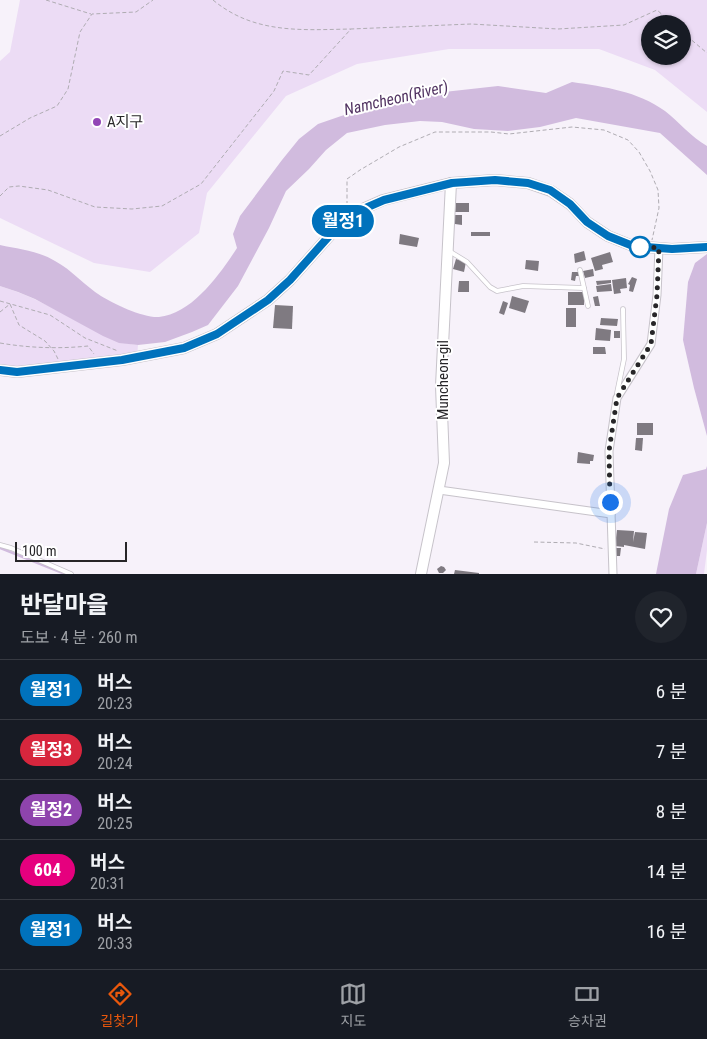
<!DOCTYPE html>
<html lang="ko">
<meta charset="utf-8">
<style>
:root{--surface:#171b24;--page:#20242c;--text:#f1f3f6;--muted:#9ea1a6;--line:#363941;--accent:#ea580c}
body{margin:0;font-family:"Roboto Condensed","Noto Sans KR",sans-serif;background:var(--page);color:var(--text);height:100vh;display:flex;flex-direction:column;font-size:19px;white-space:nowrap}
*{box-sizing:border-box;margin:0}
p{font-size:16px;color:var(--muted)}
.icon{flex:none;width:28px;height:28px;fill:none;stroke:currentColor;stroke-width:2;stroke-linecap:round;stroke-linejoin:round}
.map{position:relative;height:574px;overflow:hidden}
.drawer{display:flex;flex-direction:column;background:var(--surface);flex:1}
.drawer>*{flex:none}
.badge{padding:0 10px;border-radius:16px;font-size:18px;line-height:32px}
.fabs{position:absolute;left:641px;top:15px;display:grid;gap:10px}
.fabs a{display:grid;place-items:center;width:50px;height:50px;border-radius:50%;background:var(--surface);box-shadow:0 1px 4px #0004;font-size:25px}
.scale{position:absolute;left:15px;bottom:12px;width:112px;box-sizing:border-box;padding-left:5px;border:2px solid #272628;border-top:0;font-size:14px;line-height:18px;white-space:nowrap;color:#272628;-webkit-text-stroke:4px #fff;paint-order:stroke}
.you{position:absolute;width:25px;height:25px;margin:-12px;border:4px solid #fff;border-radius:50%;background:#1a73e8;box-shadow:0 0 0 8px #1a73e833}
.map>.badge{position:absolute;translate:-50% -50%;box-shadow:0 0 0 2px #fff}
.round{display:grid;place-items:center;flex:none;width:52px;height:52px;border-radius:26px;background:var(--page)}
.overview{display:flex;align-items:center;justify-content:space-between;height:85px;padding:0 20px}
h1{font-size:24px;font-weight:700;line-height:38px}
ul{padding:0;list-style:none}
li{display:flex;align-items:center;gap:15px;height:60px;padding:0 20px;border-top:1px solid var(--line)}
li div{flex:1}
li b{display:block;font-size:19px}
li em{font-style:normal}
li .badge{min-width:55px;font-weight:700;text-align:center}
.menu{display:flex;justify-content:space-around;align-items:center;height:70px;border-top:1px solid var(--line);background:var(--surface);font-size:14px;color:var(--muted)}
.menu a{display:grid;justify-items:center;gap:2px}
.menu .selected{color:var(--accent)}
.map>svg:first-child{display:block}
.green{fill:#ecdcf5;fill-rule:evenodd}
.water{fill:#d1bbde}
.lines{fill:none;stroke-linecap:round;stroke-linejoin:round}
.stream{stroke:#d1bbde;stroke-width:2.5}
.building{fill:#7f7a81}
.lane-casing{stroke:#c7c3ca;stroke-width:5.5}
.street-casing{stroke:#c7c3ca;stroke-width:9}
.secondary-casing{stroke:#c7c3ca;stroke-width:12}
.path{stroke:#afacb2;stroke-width:1;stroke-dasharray:4 2.5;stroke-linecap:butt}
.lane{stroke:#fff;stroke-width:4}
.street{stroke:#fff;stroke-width:7}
.secondary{stroke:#fff;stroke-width:10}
.line-casing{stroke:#fff;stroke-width:11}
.line{stroke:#0072bc;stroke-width:8}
.walk{stroke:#272628;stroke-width:5;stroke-dasharray:0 9}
.poi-dot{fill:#9245b6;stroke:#fff;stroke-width:2}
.stop-dot{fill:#fff;stroke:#0072bc;stroke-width:2.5}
.labels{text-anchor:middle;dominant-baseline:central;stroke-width:4;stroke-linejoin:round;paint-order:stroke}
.poi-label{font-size:15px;fill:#272628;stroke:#fff;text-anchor:start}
.street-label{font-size:15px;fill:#272628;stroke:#fff}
.water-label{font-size:16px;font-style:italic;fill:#523462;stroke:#fff}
</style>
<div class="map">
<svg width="707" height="574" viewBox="0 0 707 574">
<rect width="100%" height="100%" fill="#f7f2fa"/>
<g class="green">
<path d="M20,0H707V112L655,70L599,49H449L357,64L286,96L207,193L199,233L150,272L94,263L0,218V61L10,52ZM650,24H682V56H650Z"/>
<path d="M0,286C30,295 57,310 84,325C106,336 112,342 138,345L137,357L0,370Z"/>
<polygon points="707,523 707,550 704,574 696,574"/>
</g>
<g class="water">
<path d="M572,82C605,87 637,91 665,111C679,122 691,137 707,146V175L660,133L576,118L540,127L508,131L474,129L442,122L420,121L385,125L347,133L326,150L309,169L286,191L269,228L238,286L208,325L192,332L165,342L138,345L119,343L103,336L35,299L18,292L0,286V245C18,249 39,251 55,261C72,270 85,286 101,296C114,304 143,318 159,317C192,314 220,274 237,248L233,234L240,216L282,160L299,139L318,124L376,104L408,96L498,86L546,93Z"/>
<polygon points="707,254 707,436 694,388 683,340 688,282 695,263"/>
<polygon points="707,466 707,523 696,574 656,574 669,509 683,475 706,469"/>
</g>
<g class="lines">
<polyline class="stream" points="0,548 65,574"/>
</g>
<g class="building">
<polygon points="456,203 469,203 469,212 455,212"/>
<polygon points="455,215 462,215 462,225 455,224"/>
<rect x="471" y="232" width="19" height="4"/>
<polygon points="400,234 419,238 417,247 399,244"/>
<polygon points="584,251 586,260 575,263 574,254"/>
<polygon points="610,252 613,262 602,265 603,269 595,271 591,258"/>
<polygon points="456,259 466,262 464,272 453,269"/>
<polygon points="526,260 539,261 538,271 525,269"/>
<polygon points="593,269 594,276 585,278 583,271"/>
<polygon points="572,272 579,272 579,276 576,276 575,281 571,280"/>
<polygon points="632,277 637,279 633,292 629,291 630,285 628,284"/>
<polygon points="626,278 627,288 620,289 621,293 614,294 612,280"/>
<polygon points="611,280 611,283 597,285 596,281"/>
<polygon points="459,281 469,281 469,292 458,292"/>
<polygon points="611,284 612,291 597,292 596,286"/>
<rect x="568" y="292" width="16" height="13"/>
<polygon points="512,296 529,301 525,313 509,308"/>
<polygon points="598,296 600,306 595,306 593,297"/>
<polygon points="503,301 508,303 504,315 499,313"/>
<polygon points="275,305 293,306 292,329 273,328"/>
<rect x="566" y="308" width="10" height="19"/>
<polygon points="601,318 618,319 617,326 600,325"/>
<polygon points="596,328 611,330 610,341 595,340"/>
<rect x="614" y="331" width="6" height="7"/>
<polygon points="593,347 605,347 606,354 593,354"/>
<rect x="637" y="423" width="16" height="12"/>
<polygon points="636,438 643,438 642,451 635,450"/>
<polygon points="578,452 594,455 593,461 590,461 590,464 577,463"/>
<polygon points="617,530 634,531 633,542 635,532 647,533 645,549 624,545 624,547 615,546"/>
<polygon points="615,548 621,548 620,556 615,556"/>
<polygon points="441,566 444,567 446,570 443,573 439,573 437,569"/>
<polygon points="455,570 479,573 479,574 454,574"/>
</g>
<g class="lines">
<defs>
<g id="lane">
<polyline points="449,251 467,262 490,287 497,291 523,286 584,288 588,306"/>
<polyline points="580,270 584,288"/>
<polyline points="617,393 624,359 623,309"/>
<polyline points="0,545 11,548 71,574"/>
</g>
<g id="street">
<polyline points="439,490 611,514"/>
<polyline points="613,574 609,451 617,398 651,344 657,295 659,248"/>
</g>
<g id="secondary">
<polyline points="0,370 17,372 122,360 184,348 217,334 268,300 290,280 347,216 383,200 451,183 495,180 528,183 551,191 570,204 587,222 608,236 633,246 672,249 707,247"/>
<polyline points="421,574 444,463 441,386 451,183"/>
</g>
</defs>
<use href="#lane" class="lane-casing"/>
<use href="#street" class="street-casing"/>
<use href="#secondary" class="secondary-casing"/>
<g class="path">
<polyline points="46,0 91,14"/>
<path d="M213,0C254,34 301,30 351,29"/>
<polyline points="682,32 707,53"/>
<polyline points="0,136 30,118 57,106 68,89 80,32 92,14 136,12 153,0"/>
<polyline points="0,196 9,187 19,186 48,190 95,207 132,209 162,206 201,184 274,91 283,71 309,75 351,29 471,24 558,29 624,25 657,10 673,24"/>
<polyline points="347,205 347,179 360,170 399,147 435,132 491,132 509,134 572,127 604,130 628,140 639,152 650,171 658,190 659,208 652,240"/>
<polyline points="0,301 50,315 85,338 118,351"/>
<polyline points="0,312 10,304 19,325 45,341 54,351 58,359"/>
<path d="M0,343C29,348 59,349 88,346L94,354"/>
<polyline points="534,542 576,543 605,549"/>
</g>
<use href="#lane" class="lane"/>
<use href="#street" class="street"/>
<use href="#secondary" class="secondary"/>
</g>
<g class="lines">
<defs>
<polyline id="line" points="0,370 17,372 122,360 184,348 217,334 268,300 290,280 347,216 384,200 452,183 495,180 528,183 550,190 570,204 587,222 608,236 633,246 672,249 707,247"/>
</defs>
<use href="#line" class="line-casing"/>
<use href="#line" class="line"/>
<polyline class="walk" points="610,502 609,451 617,398 651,344 657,295 659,248 633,246 640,247"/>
</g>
<circle class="poi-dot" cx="97" cy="122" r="5"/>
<circle class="stop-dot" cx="640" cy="247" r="10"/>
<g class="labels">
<g class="poi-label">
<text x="107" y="122">A지구</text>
</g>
<g class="street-label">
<text transform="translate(443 380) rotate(-90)">Muncheon-gil</text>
</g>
<g class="water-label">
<text transform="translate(396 98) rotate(-13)">Namcheon(River)</text>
</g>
</g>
</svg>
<div class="fabs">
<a><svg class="icon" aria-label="layers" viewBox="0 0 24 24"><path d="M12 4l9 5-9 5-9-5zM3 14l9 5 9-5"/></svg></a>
</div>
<div class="scale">100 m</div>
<div class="you" style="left:610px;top:502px"></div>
<b class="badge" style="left:343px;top:221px;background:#0072bc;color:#fff">월정1</b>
</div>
<section class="drawer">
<div class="overview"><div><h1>반달마을</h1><p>도보 · 4 분 · 260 m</p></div><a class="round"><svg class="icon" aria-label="heart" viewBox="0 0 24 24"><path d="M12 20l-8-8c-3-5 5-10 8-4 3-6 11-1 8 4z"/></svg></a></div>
<ul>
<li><span class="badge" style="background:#0072bc;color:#fff">월정1</span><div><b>버스</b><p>20:23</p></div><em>6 분</em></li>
<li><span class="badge" style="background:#d7263d;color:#fff">월정3</span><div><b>버스</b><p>20:24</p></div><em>7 분</em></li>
<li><span class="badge" style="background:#8e44ad;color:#fff">월정2</span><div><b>버스</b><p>20:25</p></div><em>8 분</em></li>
<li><span class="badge" style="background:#e6007e;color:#fff">604</span><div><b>버스</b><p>20:31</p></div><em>14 분</em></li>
<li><span class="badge" style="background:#0072bc;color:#fff">월정1</span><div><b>버스</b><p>20:33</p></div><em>16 분</em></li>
</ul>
</section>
<nav class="menu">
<a class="selected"><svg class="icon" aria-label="directions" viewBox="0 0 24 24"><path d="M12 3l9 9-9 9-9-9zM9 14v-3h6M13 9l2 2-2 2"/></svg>길찾기</a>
<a><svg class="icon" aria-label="map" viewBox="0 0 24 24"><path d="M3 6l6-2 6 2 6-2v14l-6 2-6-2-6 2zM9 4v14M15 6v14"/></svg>지도</a>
<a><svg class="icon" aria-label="tickets" viewBox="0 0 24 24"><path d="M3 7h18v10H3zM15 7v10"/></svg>승차권</a>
</nav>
